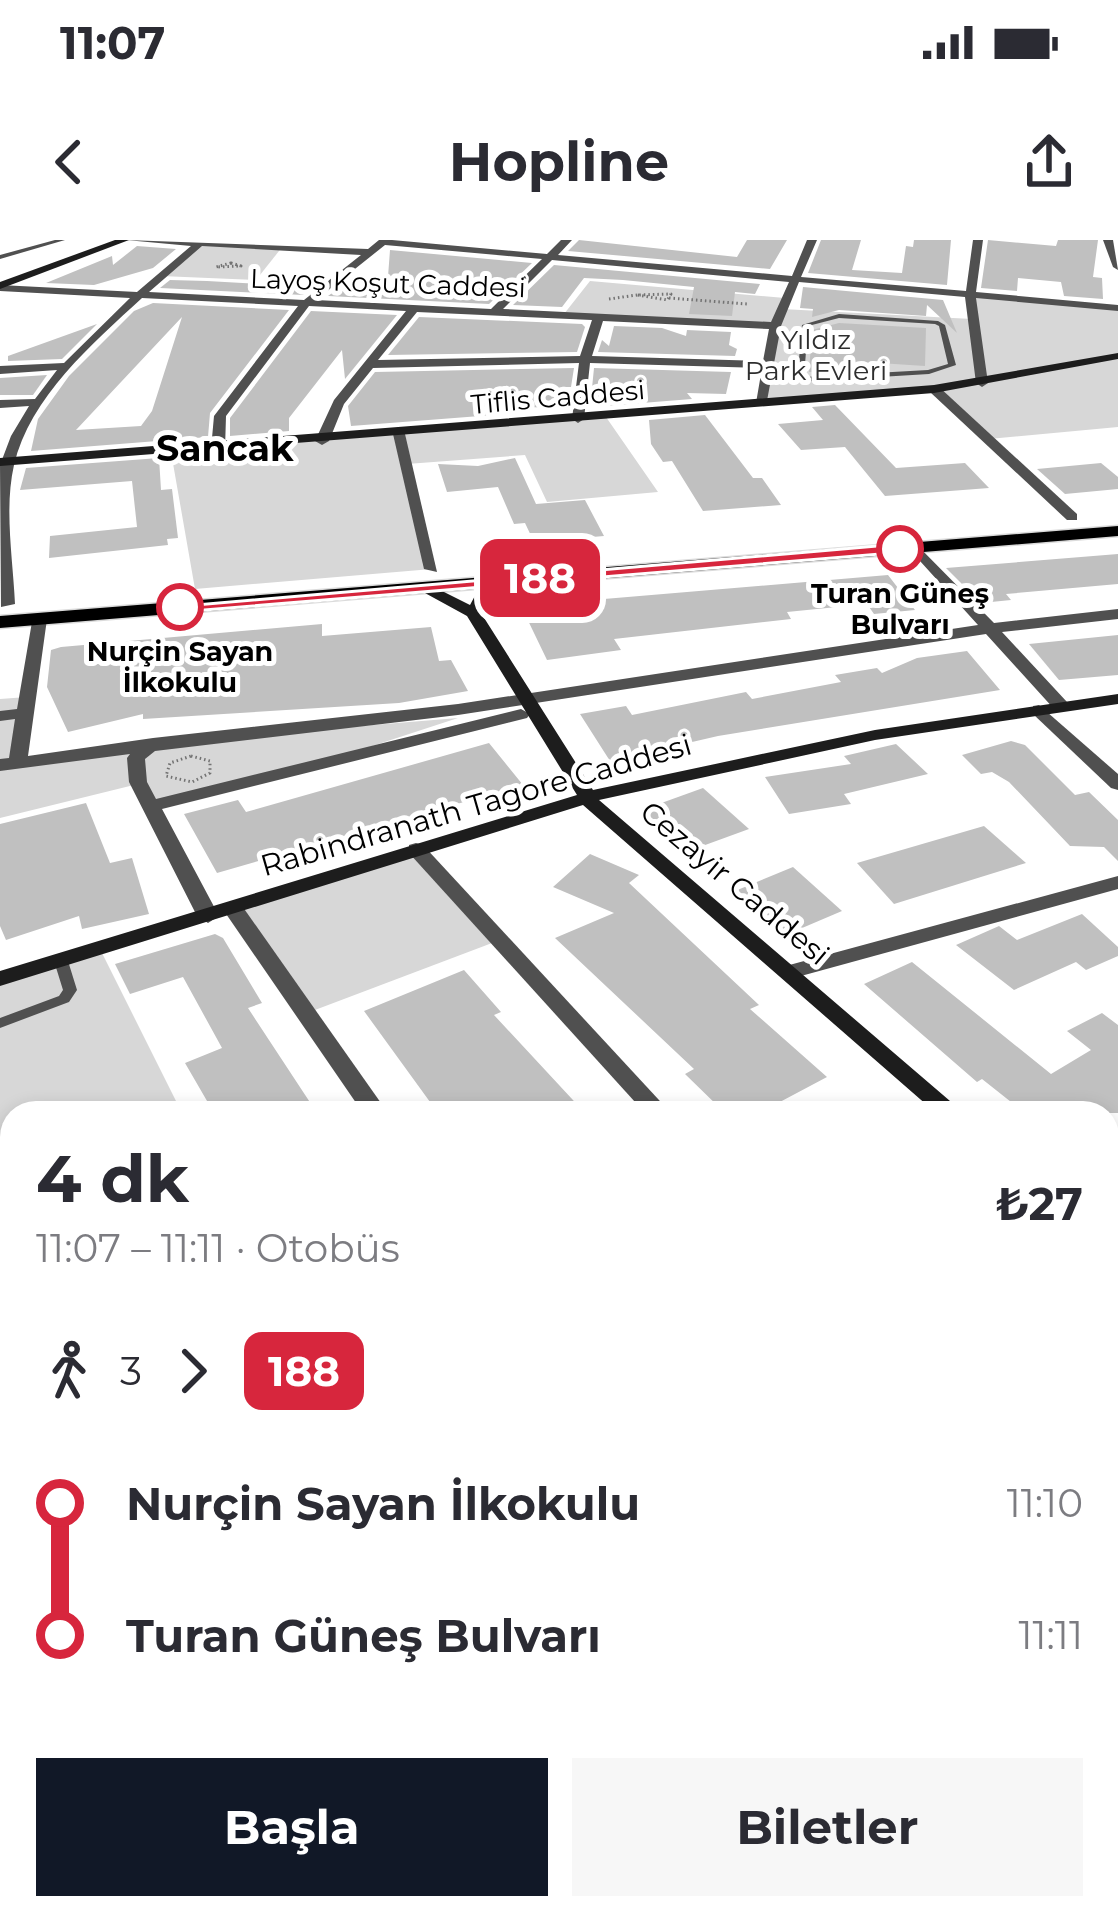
<!DOCTYPE html>
<html lang="tr">
<meta charset="utf-8">
<style>
:root{--surface:#fff;--page:#f7f7f7;--text:#2b2b33;--muted:#7c7c81;--accent:#111827}
body{margin:0;font-family:Montserrat,sans-serif;background:var(--page);color:var(--text);height:100vh;display:flex;flex-direction:column;font-size:45px;white-space:nowrap}
*{box-sizing:border-box;margin:0}
p{font-size:39px;color:var(--muted)}
.icon{flex:none;width:66px;height:66px;fill:none;stroke:currentColor;stroke-width:2;stroke-linecap:round;stroke-linejoin:round}
.map{position:relative;flex:1;overflow:hidden}
.details{position:absolute;left:0px;top:861px;width:1119px;height:819px;display:flex;flex-direction:column;background:var(--surface);border-radius:36px 36px 0 0;box-shadow:0 6px 18px #0003}
.details>*{flex:none}
.badge{padding:0 24px;border-radius:18px;font-size:42px;line-height:78px}
.map>.badge{position:absolute;translate:-50% -50%;box-shadow:0 0 0 6px #fff}
.legs{display:flex;align-items:center;gap:18px;height:132px;padding:0 36px;font-size:39px}
.legs p{margin-inline-start:auto}
.head{display:flex;align-items:center;justify-content:space-between;height:204px;padding:0 36px}
h1{font-size:66px;font-weight:700;line-height:90px}
.action{display:flex;gap:24px;margin-top:auto;padding:24px 36px}
.action a{flex:1;height:138px;border-radius:0px;background:var(--accent);color:#fff;font-size:48px;font-weight:700;line-height:138px;text-align:center}
.action a+a{background:var(--page);color:var(--text)}
ul{padding:0 36px;list-style:none}
li{display:flex;align-items:center;gap:42px;height:132px;font-size:45px}
li i{display:grid;place-items:center;width:18px;height:100%;margin:0 15px;background:currentColor}
li i::after{content:'';width:30px;height:30px;margin:-15px;border:9px solid;border-radius:50%;background:var(--surface)}
li p{margin-inline-start:auto}
li:first-child i{background:linear-gradient(#0000 50%,currentColor 0)}
li:last-child i{background:linear-gradient(currentColor 50%,#0000 0)}
.status{display:flex;justify-content:space-between;align-items:center;height:84px;padding:0 60px;background:var(--surface);direction:ltr}
.status svg{height:33px;fill:currentColor}
header{display:flex;justify-content:space-between;align-items:center;height:156px;padding:0 36px;background:var(--surface);font-size:54px;font-weight:700}
.map>svg:first-child{display:block}
.green{fill:#d7d7d7}
.building{fill:#c0c0c0;fill-rule:evenodd}
.lines{fill:none;stroke-linecap:round;stroke-linejoin:round}
.primary-casing{stroke:#dbdbdb;stroke-width:3}
.path-far2{stroke:#727272;stroke-width:3;stroke-dasharray:1.5 3;stroke-linecap:butt}
.path-far1{stroke:#727272;stroke-width:4.5;stroke-dasharray:3 6;stroke-linecap:butt}
.path{stroke:#727272;stroke-width:6;stroke-dasharray:4.5 9;stroke-linecap:butt}
.lane{fill:#505050;fill-rule:evenodd}
.street{fill:#505050;fill-rule:evenodd}
.secondary{fill:#1d1d1d;fill-rule:evenodd}
.primary{fill:#000;fill-rule:evenodd}
.line-1{fill:#d7263d;stroke:#fff;stroke-width:3}
.stop-1-dot{fill:#fff;stroke:#d7263d;stroke-width:6}
.labels{text-anchor:middle;dominant-baseline:central;stroke-width:10;stroke-linejoin:round;paint-order:stroke}
.far-street-label{font-size:27px;fill:#000;stroke:#fff}
.far-park-label{font-size:27px;fill:#2e2e2e;stroke:#fff}
.far-stop-label{font-size:27px;font-weight:bold;fill:#000;stroke:#fff}
.street-label{font-size:30px;fill:#000;stroke:#fff}
.far-district-label{font-size:36px;font-weight:bold;fill:#000;stroke:#fff}
</style>
<div class="status"><b>11:07</b><svg viewBox="0 0 49 12"><path d="M0 12V9h3v3zM5 12V6h3v6zM10 12V3h3v9zM15 12V0h3v12zM26 1h20v11H26zM47 4h2v5h-2z"/></svg></div>
<header><svg class="icon" aria-label="back" viewBox="0 0 24 24"><path d="M15 5l-7 7 7 7"/></svg>Hopline<svg class="icon" aria-label="share" viewBox="0 0 24 24"><path d="M12 15V3M7 8l5-5 5 5M5 13v7h14v-7"/></svg></header>
<div class="map">
<svg width="1118" height="1678" viewBox="0 0 1118 1678">
<rect width="100%" height="100%" fill="#fff"/>
<g class="green">
<polygon points="199,4 283,6 256,40 161,36"/>
<polygon points="590,41 785,58 782,69 972,79 970,57 1118,68 1118,187 989,199 934,149 762,163 775,87 564,74"/>
<polygon points="606,177 658,252 547,262 525,215 407,224 432,329 195,349 171,212"/>
<polygon points="27,457 18,521 153,503 458,478 354,512 150,566 138,544 0,578 0,459"/>
<polygon points="416,609 500,700 307,773 233,668"/>
<polygon points="100,709 182,873 12,873 12,1314 0,1321 0,739"/>
<polygon points="743,1668 995,1668 1003,1678 759,1678"/>
</g>
<g class="building">
<polygon points="579,0 737,17 747,0 787,0 770,29 568,11"/>
<polygon points="821,0 861,0 852,30 902,33 906,6 913,7 914,0 951,0 947,45 808,33"/>
<polygon points="1058,0 1098,0 1093,37 1102,38 1103,59 1064,56 1061,42 1018,38 1017,51 981,48 988,0 1056,6"/>
<polygon points="137,6 176,9 153,28 94,45 46,43 112,16 113,25"/>
<polygon points="390,10 532,23 489,64 328,56 339,48 387,50"/>
<polygon points="554,25 760,44 755,54 735,52 732,76 689,74 694,47 623,40 584,38 562,67 513,65"/>
<polygon points="170,40 207,41 314,47 303,55 160,48"/>
<polygon points="803,47 943,60 957,93 927,65 926,76 839,70 812,77 813,69 800,68"/>
<path d="M153,63L289,70L210,173L208,197L31,211L38,179L69,136L134,71ZM182,77L152,171L141,186L76,190Z"/>
<polygon points="311,71 397,75 345,139 342,110 289,178 289,191 230,196 230,178"/>
<polygon points="419,77 582,84 585,87 577,112 388,115"/>
<polygon points="839,83 926,88 925,126 848,121 848,130 809,132 812,90"/>
<polygon points="97,84 62,119 8,121 8,116"/>
<polygon points="614,86 662,88 686,96 687,90 731,92 729,105 737,109 735,116 598,112 602,100 609,106"/>
<polygon points="574,128 571,147 563,147 555,168 504,166 506,174 351,186 348,166 375,132"/>
<polygon points="594,128 731,132 726,154 687,153 692,159 604,166 592,148"/>
<polygon points="47,135 33,155 0,155 0,138"/>
<polygon points="835,165 896,228 965,223 989,248 885,256 845,207 801,210 778,184 823,180 812,167"/>
<polygon points="705,175 753,238 762,238 781,265 703,271 672,221 663,222 651,204 649,180"/>
<polygon points="159,218 161,250 172,249 178,298 167,299 168,305 49,318 50,296 137,287 132,241 20,250 26,228"/>
<polygon points="515,218 536,264 585,260 604,296 534,302 525,283 514,284 498,247 447,252 438,224 478,226"/>
<polygon points="1101,223 1118,237 1118,249 1065,254 1037,229"/>
<polygon points="1118,314 1118,344 1006,354 1011,360 981,363 946,328"/>
<polygon points="888,335 915,370 874,374 867,364 787,372 791,379 614,399 621,410 547,420 521,366"/>
<polygon points="322,384 322,396 431,387 439,421 451,420 468,451 399,463 143,479 143,474 68,492 47,447 51,410 61,407"/>
<polygon points="1118,395 1118,435 1059,440 1029,404"/>
<polygon points="967,411 1000,450 718,496 610,521 580,474 626,466 632,475 746,452 752,459 841,442 835,435 877,428 882,433 917,418"/>
<polygon points="1011,501 1025,505 1075,555 1089,552 1118,580 1118,621 1104,607 1070,606 1009,542 992,532 981,534 962,515"/>
<polygon points="489,503 523,545 217,633 184,574 238,560 246,572"/>
<polygon points="896,504 928,534 844,554 851,564 789,574 765,537 851,524 844,516"/>
<polygon points="703,548 749,589 686,612 642,570"/>
<polygon points="86,563 110,623 132,618 149,674 82,689 79,676 6,700 0,686 0,584"/>
<polygon points="984,586 1026,623 894,664 857,623"/>
<polygon points="590,614 639,635 629,643 759,765 750,769 827,837 759,873 725,873 685,834 694,829 555,698 614,673 553,647"/>
<polygon points="793,627 842,671 788,694 735,651"/>
<polygon points="1082,674 1118,707 1118,716 1086,730 1076,722 1014,750 956,705 999,686 1017,700"/>
<polygon points="215,694 223,698 262,763 248,768 317,873 214,873 185,823 222,808 183,737 130,754 115,724"/>
<polygon points="912,722 1051,834 1091,810 1067,791 1102,773 1118,785 1118,873 1025,873 982,839 977,842 864,744"/>
<polygon points="464,730 501,772 494,775 585,873 438,873 364,771"/>
</g>
<g class="lines">
<defs>
<polygon id="primary" points="1118,286 1118,296 0,388 0,376"/>
</defs>
<use href="#primary" class="primary-casing"/>
<g class="path-far2">
<polygon points="231,23 241,26 216,27"/>
<polyline points="669,58 747,64"/>
<polyline points="609,59 637,55"/>
<polyline points="668,59 671,54 637,55 668,60"/>
<polygon points="191,516 210,521 210,533 192,542 166,536 170,523"/>
</g>
<g class="path-far1">
<polyline points="0,1003 12,998"/>
<polyline points="0,1083 12,1075"/>
<polyline points="0,1179 12,1180"/>
</g>
<polyline class="path" points="0,1276 12,1269"/>
<g class="lane">
<polygon points="55,0 65,0 0,19 0,15"/>
<path d="M839,74L938,81L945,85L956,125L929,134L797,142L802,85ZM839,78L935,84L939,86L948,124L928,130L804,137L808,86Z"/>
<polygon points="61,716 68,721 77,750 69,762 0,788 0,778 59,756 63,750 54,721"/>
</g>
<g class="street">
<path d="M126,0L368,9L379,0H392L547,14L561,0H572L558,15L792,36L807,0H817L801,37L966,51L973,0H983L976,52L1118,65V71L976,58L988,143L982,147L976,143L965,57L799,42L781,86L766,166L756,163L762,128L590,123L584,179L578,183L572,179L579,123L373,128L344,164L329,201L322,205L315,201L334,160L406,71L309,66L226,176L225,209L218,213L211,209L214,176L298,66L142,58C92,104 30,157 14,225C4,269 13,319 15,364L1,367L0,225L11,196L29,166L0,168V160L35,159L57,130L0,134V126L64,123L130,58L0,51V45L137,52L191,6ZM385,5L542,19L491,69L316,60ZM202,6L361,15L304,60L149,52ZM552,20L789,42L771,82L503,69ZM417,72L592,80L580,116L378,120ZM603,81L769,89L763,121L592,116Z"/>
<polygon points="1103,0 1113,0 1118,30 1113,27"/>
<polygon points="930,146 938,146 1077,274 1077,280 1067,280 930,152"/>
<polygon points="399,190 405,194 437,332 424,329 393,194"/>
<polygon points="915,303 994,383 1118,369 1118,379 1002,392 1067,462 1067,470 1055,470 986,394 458,475 155,511 145,519 147,542 156,559 521,469 530,474 527,478 162,569 219,676 208,683 197,676 129,542 127,518 130,514 0,531 0,519 9,518 15,479 0,481 0,471 17,469 33,376 47,379 28,516 153,498 458,464 978,385 910,310 910,304"/>
<polygon points="1039,465 1118,534 1118,550 1111,548 1033,474 1033,466"/>
<polygon points="416,603 423,605 671,873 645,873 409,613 409,605"/>
<polygon points="1118,636 1118,649 790,739 779,732 782,727"/>
<polygon points="233,661 240,663 388,873 363,873 222,668"/>
<polygon points="1118,915 1118,938 1107,942 1107,919"/>
<polygon points="12,1593 12,1633 0,1638 0,1598"/>
<polygon points="724,1668 774,1668 778,1678 728,1678"/>
<polygon points="976,1668 1018,1668 1022,1678 980,1678"/>
</g>
<g class="secondary">
<polygon points="115,0 129,0 0,49 0,42"/>
<polygon points="1118,113 1118,119 934,153 0,226 0,218 934,145"/>
<polygon points="502,338 515,341 489,358 481,373 593,550 875,490 1118,454 1118,464 875,500 599,560 964,873 936,873 583,565 0,746 0,731 577,555 467,376 414,347 428,344 470,365 477,352"/>
<polygon points="1107,997 1118,1002 1118,1029 1107,1024"/>
</g>
<use href="#primary" class="primary"/>
</g>
<polygon class="line-1" points="900,304 905,312 180,372 172,367"/>
<g class="stop-1-dot">
<circle cx="900" cy="309" r="21"/>
<circle cx="180" cy="367" r="21"/>
</g>
<g class="labels">
<g class="far-street-label">
<text transform="translate(388 43) rotate(2)">Layoş Koşut Caddesi</text>
<text transform="translate(558 157) rotate(-5)">Tiflis Caddesi</text>
</g>
<g class="far-park-label">
<text x="816" y="99">Yıldız<tspan x="816" dy="31">Park Evleri</tspan></text>
</g>
<g class="far-stop-label">
<text x="900" y="353">Turan Güneş<tspan x="900" dy="31">Bulvarı</tspan></text>
<text x="180" y="411">Nurçin Sayan<tspan x="180" dy="31">İlkokulu</tspan></text>
</g>
<g class="street-label">
<text transform="translate(476 565) rotate(-16)">Rabindranath Tagore Caddesi</text>
<text transform="translate(735 643) rotate(40)">Cezayir Caddesi</text>
</g>
<g class="far-district-label">
<text x="225" y="208">Sancak</text>
</g>
</g>
</svg>
<b class="badge" style="left:540px;top:338px;background:#d7263d;color:#fff">188</b>
<section class="details">
<div class="head"><div><h1>4 dk</h1><p>11:07 – 11:11 · Otobüs</p></div><b>₺27</b></div>
<div class="legs"><svg class="icon" aria-label="walk" viewBox="0 0 24 24"><circle cx="13" cy="4" r="2"/><path d="M13 8l-2 6 4 7M11 14l-3 7M7 12l3-4h3l4 4"/></svg>3<svg class="icon" aria-label="forward" viewBox="0 0 24 24"><path d="M9 5l7 7-7 7"/></svg><b class="badge" style="background:#d7263d;color:#fff">188</b></div>
<ul>
<li><i style="color:#d7263d"></i><b>Nurçin Sayan İlkokulu</b><p>11:10</p></li>
<li><i style="color:#d7263d"></i><b>Turan Güneş Bulvarı</b><p>11:11</p></li>
</ul>
<div class="action"><a>Başla</a><a>Biletler</a></div>
</section>
</div>
